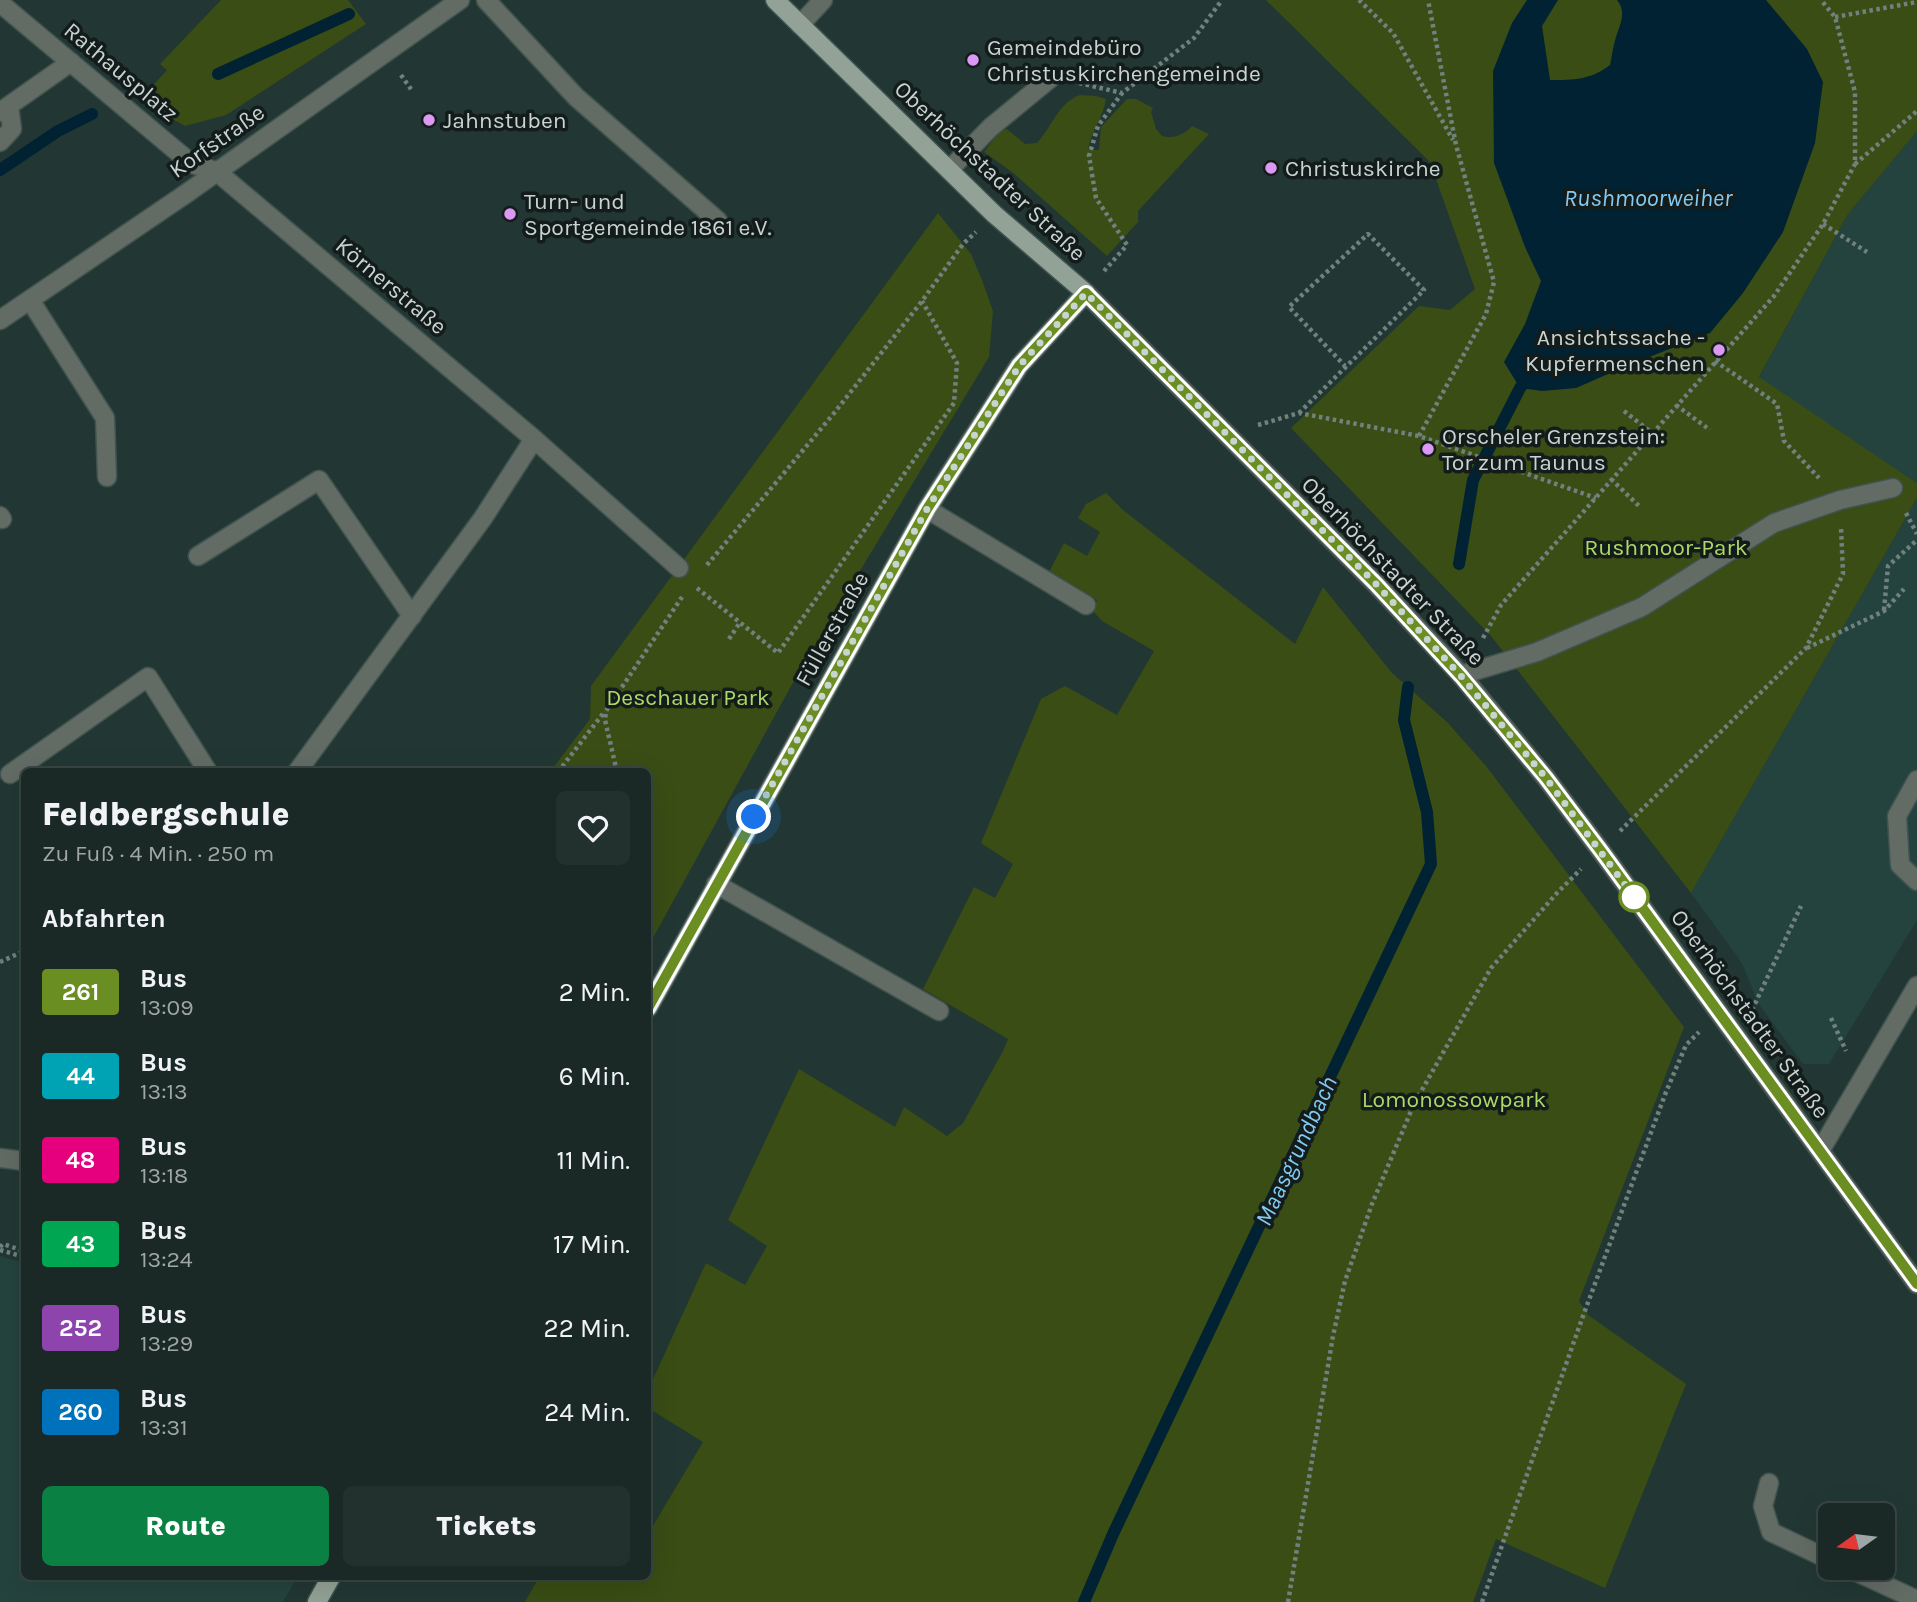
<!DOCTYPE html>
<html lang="de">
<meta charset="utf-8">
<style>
:root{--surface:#1a2926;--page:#23312e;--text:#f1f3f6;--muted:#9fa6a7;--line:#384543;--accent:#0b8043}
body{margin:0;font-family:Karla,sans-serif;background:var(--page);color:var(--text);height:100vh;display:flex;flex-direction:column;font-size:26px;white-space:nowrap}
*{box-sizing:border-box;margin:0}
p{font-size:23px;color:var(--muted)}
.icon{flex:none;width:38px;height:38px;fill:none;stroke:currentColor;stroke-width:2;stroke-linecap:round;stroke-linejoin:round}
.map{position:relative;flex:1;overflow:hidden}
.drawer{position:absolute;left:21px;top:768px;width:630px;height:812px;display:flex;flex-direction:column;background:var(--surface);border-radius:10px;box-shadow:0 7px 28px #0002,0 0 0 2px var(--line)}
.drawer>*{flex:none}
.badge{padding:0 14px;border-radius:5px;font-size:24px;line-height:46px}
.needle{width:46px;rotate:256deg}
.tools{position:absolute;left:1818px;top:1503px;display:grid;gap:14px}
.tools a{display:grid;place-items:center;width:77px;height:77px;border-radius:10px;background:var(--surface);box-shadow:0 7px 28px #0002,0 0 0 2px var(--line);font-size:35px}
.you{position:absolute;width:35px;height:35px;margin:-18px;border:5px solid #fff;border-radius:50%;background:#1a73e8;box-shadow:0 0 0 10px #1a73e833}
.map>.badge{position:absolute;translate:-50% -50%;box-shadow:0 0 0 4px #fff}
h2{padding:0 21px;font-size:26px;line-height:63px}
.round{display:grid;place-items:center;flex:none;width:74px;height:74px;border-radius:10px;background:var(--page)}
.summary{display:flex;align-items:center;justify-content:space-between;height:119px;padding:0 21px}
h1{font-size:33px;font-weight:800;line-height:52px}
.action{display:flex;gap:14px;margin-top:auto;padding:14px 21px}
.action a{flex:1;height:80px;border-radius:10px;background:var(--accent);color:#fff;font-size:28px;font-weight:800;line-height:80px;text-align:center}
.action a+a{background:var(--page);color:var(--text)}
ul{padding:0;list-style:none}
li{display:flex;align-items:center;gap:21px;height:84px;padding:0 21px}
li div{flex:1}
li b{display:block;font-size:26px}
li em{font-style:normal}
li .badge{min-width:77px;font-weight:700;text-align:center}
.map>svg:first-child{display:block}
.built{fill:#25433e}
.green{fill:#394d15}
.water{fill:#012233}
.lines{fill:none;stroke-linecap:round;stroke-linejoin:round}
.stream{stroke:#012233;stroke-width:12}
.minor-casing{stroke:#40534f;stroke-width:21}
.major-casing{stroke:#40534f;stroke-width:21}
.path{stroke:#70817e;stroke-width:4.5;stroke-dasharray:3.5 3.5;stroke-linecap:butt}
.minor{stroke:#636b65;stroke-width:18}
.major{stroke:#93a297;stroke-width:18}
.line-casing{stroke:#fff;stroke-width:16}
.line{stroke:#6b8e23;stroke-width:10}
.walk{stroke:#c8d4d1;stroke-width:7;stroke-dasharray:0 12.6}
.poi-dot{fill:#dc99f4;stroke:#131c1a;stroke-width:2.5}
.stop-dot{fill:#fff;stroke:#6b8e23;stroke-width:3.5}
.labels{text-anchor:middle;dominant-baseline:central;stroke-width:7;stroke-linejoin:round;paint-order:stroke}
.poi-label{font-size:23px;fill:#c8d4d1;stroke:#131c1a;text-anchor:start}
.street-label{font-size:23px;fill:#c8d4d1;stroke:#131c1a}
.park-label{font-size:23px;fill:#adda64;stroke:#131c1a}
.water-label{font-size:24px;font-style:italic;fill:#83caf4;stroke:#131c1a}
</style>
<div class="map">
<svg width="1917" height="1602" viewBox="0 0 1917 1602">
<rect width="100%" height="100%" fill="#223733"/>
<g class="built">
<polygon points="1917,131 1917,483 1759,378 1848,214"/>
<polygon points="1917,498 1917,920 1829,1064 1803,1064 1758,1003 1742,963 1691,893"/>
<polygon points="0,1256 24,1263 24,1577 297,1577 283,1602 0,1602"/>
</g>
<g class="green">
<polygon points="221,0 348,0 366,24 226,115 185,126 139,101 167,70 160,64"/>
<polygon points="1266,0 1917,0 1917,131 1848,214 1759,377 1917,483 1917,498 1691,893 1491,636 1291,428 1419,306 1450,310 1475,289 1430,162"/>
<path d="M1080,95L1096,96L1106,99C1103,118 1091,131 1088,150H1099L1101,127L1127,99H1136L1153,108L1151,112L1156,129L1162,136C1174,139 1184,135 1192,126L1209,134L1138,211V222L1107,256L1012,172L984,152L1001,130L1007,129L1025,144L1037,143C1051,128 1059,102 1080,95Z"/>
<polygon points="938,213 971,254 982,280 993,311 989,357 796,677 648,947 648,772 550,772 590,719 591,686"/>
<polygon points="1106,493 1123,510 1295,644 1323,587 1392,673 1447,722 1486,766 1684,1027 1579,1301 1588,1315 1686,1384 1605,1588 1496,1539 1473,1602 525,1602 539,1577 648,1577 648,1534 703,1442 648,1408 648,1390 706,1263 745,1285 767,1246 728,1220 799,1069 895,1127 904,1107 947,1136 963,1123 1003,1051 1008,1039 923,989 974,887 995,898 1013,864 981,843 1041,699 1065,686 1117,715 1154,651 1102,621 1092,610 1097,600 1048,574 1064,543 1087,556 1100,532 1078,518 1086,504"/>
</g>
<path class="water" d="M1527,0H1558L1542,26L1550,80C1575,80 1590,80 1610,65C1612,56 1613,46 1616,37C1620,24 1627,12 1617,0H1766L1807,49L1823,82L1815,143L1783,232L1743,293L1710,333L1624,367L1576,388L1542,391L1520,388L1504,362L1525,324L1541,281L1525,247L1494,163L1493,71L1512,23Z"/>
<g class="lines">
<g class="stream">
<polyline points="218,74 349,14"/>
<polyline points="0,170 58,131 92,114"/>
<polyline points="1459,564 1473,480 1520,388 1529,377"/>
<polyline points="1084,1602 1113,1534 1431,864 1427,812 1404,720 1408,687"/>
</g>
<defs>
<g id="minor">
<polyline points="486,0 576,97 718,221"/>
<polyline points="0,3 192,164 216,171 534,439 679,568"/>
<polyline points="800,25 823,0"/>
<polyline points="0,112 71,62"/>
<polyline points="0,142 12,129 9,106"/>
<polyline points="949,170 991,127 1052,77"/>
<polyline points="1086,293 1376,584 1461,675 1546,778 1601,851 1917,1284"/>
<polyline points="30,300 105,418 107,477"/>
<polyline points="0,320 187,193 460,0"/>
<polyline points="927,509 1086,605"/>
<polyline points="0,516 2,519"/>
<polyline points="198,556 319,480 412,616"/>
<polyline points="1461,675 1537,652 1642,607 1774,523 1840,500 1893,488"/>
<polyline points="297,772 483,518 534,439"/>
<polyline points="10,774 148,677 208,772"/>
<polyline points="1917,780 1897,816 1900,865 1917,881"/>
<polyline points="716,884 939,1011"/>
<polyline points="1820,1151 1917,986"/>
<polyline points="0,1158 24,1161"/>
<polyline points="1769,1483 1763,1506 1771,1532 1830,1560"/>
<polyline points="1848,1568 1917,1600"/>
</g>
<g id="major">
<polyline points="648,1008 927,509 1019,366 1086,293 994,214 775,0"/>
<polyline points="317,1602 331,1577"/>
</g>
</defs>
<use href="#minor" class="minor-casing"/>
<use href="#major" class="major-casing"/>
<g class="path">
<polyline points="1359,0 1393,33 1453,140"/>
<polyline points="1835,17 1917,2"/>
<polyline points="401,75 413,92"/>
<polyline points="1079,83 1122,93 1194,38 1222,0"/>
<polyline points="1855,164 1917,111"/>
<polyline points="1823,224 1867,252"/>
<polyline points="1104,271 1127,245 1096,198 1089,156 1098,126 1122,93"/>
<polyline points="1715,361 1777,404 1784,441 1819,478"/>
<polyline points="1676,405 1710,430"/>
<polyline points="1624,411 1652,433"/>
<polyline points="1299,413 1424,290 1368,234 1289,307 1345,366"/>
<polyline points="1258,425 1299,413 1419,436 1596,498"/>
<polyline points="1419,436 1486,314 1494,282 1456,145 1428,0"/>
<polyline points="1611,479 1640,507"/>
<polyline points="1906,513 1917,534"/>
<polyline points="707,565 835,412 922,301 963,244 976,232"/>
<polyline points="697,588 778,653 954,403 957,363 922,301"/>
<polyline points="1884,610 1888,566 1917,540"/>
<polyline points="1483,638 1501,605 1774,296 1823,224 1855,164 1855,92 1835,17 1821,0"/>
<polyline points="729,639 739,624"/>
<polyline points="1807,648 1884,611 1904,589"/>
<polyline points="558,772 605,711"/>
<polyline points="617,772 605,720 606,711 684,594"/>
<polyline points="1620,831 1806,648 1843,574 1841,527"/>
<polyline points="0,962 24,951"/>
<polyline points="1752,1010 1801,906"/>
<polyline points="1831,1018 1846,1051"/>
<polyline points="0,1247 3,1244 24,1251"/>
<polyline points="0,1250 24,1257"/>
<polyline points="1288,1602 1333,1336 1345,1281 1372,1204 1414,1104 1491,968 1557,893 1581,869"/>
<polyline points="1482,1602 1583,1316 1666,1092 1686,1045 1699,1032"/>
</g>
<use href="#minor" class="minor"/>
<use href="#major" class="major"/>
</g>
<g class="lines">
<defs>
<polyline id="line" points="648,1008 927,509 1019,366 1086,293 1376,584 1461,676 1546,778 1601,851 1917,1284"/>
</defs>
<use href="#line" class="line-casing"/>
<use href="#line" class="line"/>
<polyline class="walk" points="754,817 927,509 1019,366 1086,293 1376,584 1461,676 1546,778 1634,897"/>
</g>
<g class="poi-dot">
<circle cx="973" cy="60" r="7"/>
<circle cx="429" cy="120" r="7"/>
<circle cx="1271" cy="168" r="7"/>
<circle cx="510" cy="214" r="7"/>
<circle cx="1719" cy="350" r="7"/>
<circle cx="1428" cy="449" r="7"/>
</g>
<circle class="stop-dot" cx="1634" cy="897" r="14"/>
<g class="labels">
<g class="poi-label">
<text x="987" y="47">Gemeindebüro<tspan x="987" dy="26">Christuskirchengemeinde</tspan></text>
<text x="443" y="120">Jahnstuben</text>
<text x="1285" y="168">Christuskirche</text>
<text x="524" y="201">Turn- und<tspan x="524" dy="26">Sportgemeinde 1861 e.V.</tspan></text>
<text x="1705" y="337" text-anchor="end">Ansichtssache -<tspan x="1705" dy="26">Kupfermenschen</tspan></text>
<text x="1442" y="436">Orscheler Grenzstein:<tspan x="1442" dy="26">Tor zum Taunus</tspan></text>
</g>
<g class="street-label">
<text transform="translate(121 72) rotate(40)">Rathausplatz</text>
<text transform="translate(217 141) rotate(-35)">Korfstraße</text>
<text transform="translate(990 171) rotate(43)">Oberhöchstadter Straße</text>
<text transform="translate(391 286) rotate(40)">Körnerstraße</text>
<text transform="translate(1393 571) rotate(46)">Oberhöchstadter Straße</text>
<text transform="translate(832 629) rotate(-61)">Füllerstraße</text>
<text transform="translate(1750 1014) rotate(54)">Oberhöchstadter Straße</text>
</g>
<g class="park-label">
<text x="1666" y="547">Rushmoor-Park</text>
<text x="688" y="697">Deschauer Park</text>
<text x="1454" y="1099">Lomonossowpark</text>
</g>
<g class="water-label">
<text x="1648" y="198">Rushmoorweiher</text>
<text transform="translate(1296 1151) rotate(-65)">Maasgrundbach</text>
</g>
</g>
</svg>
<div class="tools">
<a><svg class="needle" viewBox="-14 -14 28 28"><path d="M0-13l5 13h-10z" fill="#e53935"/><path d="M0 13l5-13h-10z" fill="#9fa6a7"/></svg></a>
</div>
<div class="you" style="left:754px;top:817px"></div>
<section class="drawer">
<div class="summary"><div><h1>Feldbergschule</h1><p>Zu Fuß · 4 Min. · 250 m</p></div><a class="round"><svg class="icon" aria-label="heart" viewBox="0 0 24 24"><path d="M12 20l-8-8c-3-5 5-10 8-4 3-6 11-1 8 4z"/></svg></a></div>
<h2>Abfahrten</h2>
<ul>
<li><span class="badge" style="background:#6b8e23;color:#fff">261</span><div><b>Bus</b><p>13:09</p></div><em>2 Min.</em></li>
<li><span class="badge" style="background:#00a3b4;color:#fff">44</span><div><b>Bus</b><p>13:13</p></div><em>6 Min.</em></li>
<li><span class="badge" style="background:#e6007e;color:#fff">48</span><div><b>Bus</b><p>13:18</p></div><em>11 Min.</em></li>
<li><span class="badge" style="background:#00a651;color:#fff">43</span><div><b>Bus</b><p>13:24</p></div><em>17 Min.</em></li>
<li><span class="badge" style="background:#8e44ad;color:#fff">252</span><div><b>Bus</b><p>13:29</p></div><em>22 Min.</em></li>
<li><span class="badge" style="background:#0072bc;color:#fff">260</span><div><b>Bus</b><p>13:31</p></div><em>24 Min.</em></li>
</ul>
<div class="action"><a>Route</a><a>Tickets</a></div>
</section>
</div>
